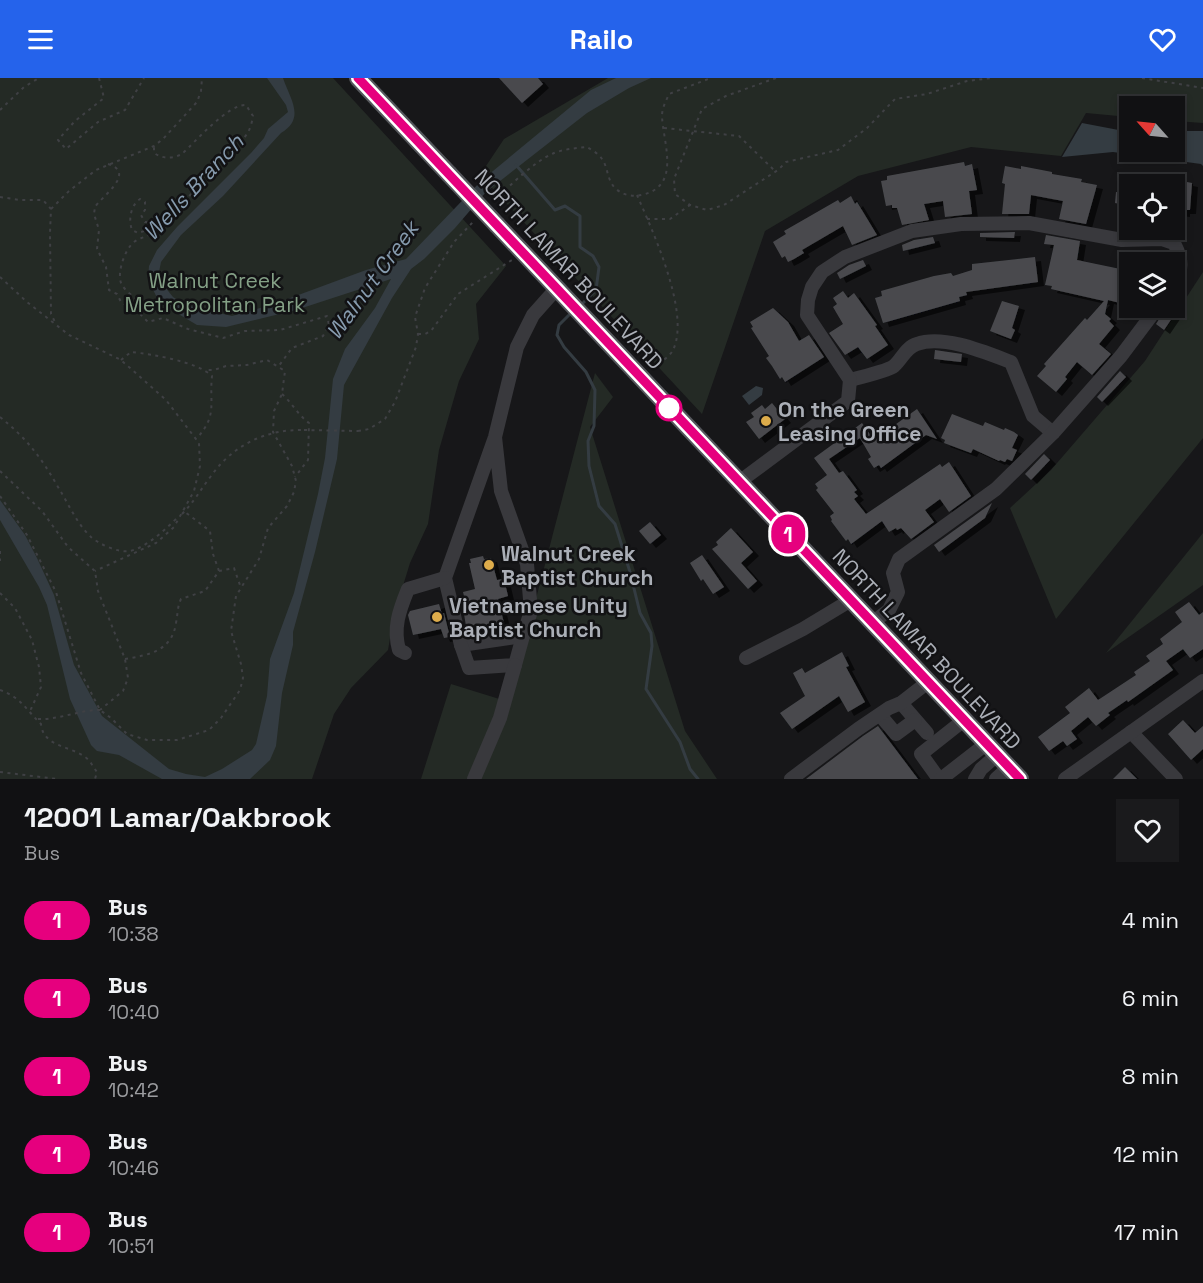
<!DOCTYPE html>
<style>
:root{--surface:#111113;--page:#1a1a1c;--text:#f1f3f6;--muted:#9c9da0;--line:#303133;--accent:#2563eb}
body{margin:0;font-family:"Space Grotesk",sans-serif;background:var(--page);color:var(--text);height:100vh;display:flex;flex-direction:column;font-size:22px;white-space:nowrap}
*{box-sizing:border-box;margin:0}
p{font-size:20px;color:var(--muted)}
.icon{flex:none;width:33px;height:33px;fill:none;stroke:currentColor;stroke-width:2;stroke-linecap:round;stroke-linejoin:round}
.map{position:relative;height:701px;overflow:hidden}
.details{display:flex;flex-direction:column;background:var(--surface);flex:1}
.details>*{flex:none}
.badge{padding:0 12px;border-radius:20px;font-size:21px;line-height:39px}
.needle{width:39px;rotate:297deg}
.buttons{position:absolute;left:1119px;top:18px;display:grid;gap:12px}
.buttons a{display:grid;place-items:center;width:66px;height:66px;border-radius:0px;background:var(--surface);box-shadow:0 3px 9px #0003,0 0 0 2px var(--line);font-size:30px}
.map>.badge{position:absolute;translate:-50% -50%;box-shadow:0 0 0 3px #fff}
.round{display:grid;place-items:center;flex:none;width:63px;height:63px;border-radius:0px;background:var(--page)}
.overview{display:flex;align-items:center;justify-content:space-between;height:102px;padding:0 24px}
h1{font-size:28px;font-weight:600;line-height:45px}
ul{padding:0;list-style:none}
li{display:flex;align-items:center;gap:18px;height:78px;padding:0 24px}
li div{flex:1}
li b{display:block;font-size:22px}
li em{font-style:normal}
li .badge{min-width:66px;font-weight:700;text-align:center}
header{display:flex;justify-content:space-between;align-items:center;height:78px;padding:0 24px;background:var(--accent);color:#fff;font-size:27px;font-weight:600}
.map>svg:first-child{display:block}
.green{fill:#242a25}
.water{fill:#343c42}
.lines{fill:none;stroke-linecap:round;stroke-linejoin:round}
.stream{stroke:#343c42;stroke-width:3}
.building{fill:#494a4e;filter:url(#shadow)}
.path{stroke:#3f4044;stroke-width:2;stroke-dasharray:3 4.5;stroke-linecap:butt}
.minor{stroke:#39393d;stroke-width:14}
.major{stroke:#55575c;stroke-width:18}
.path-bridge{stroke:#3f4044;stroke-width:2;stroke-dasharray:3 4.5;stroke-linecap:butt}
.major-bridge{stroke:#55575c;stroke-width:18}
.line-casing{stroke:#fff;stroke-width:14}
.line{stroke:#e6007e;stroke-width:9}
.stop-dot{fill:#fff;stroke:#e6007e;stroke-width:3}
.poi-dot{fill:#ddac4b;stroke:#121214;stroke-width:2}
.labels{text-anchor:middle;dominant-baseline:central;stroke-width:5;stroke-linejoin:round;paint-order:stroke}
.street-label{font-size:21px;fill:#abafb7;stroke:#121214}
.park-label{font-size:21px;fill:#84a086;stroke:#121214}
.poi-label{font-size:21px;font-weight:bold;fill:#abafb7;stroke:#121214;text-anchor:start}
.water-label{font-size:22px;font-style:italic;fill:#869bae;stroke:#121214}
</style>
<header><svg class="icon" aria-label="menu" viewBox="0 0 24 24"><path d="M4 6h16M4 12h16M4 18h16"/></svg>Railo<svg class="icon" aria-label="heart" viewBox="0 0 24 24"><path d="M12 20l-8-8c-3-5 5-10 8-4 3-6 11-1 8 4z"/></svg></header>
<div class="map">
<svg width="1203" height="701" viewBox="0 0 1203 701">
<defs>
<filter id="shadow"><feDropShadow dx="6" dy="4" stdDeviation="0" flood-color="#0009"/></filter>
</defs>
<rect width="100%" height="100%" fill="#171719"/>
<g class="green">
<polygon points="0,0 333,0 506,188 476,226 479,261 459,303 439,372 428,446 410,485 394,537 388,572 351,610 334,636 312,701 0,701"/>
<polygon points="608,0 1203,0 1203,45 1175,43 1174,28 1130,28 1129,39 1086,35 1061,78 971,69 858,98 765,153 702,336 480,97 504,61"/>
<polygon points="1203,194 1203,360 1056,541 1010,430 1051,392 1145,283"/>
<polygon points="595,295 613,319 590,349 685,653 717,701 421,701 451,606 509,624"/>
<polygon points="1203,455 1203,507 1106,575"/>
</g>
<g class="water">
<path d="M267,0H283C290,21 306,40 281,55L223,118L181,157L161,184L159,194L165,209L173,219L185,227L232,238L274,226L366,192L406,181L482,102L591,12L616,0H651L629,10L587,35L486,114L455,150L424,181L411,191L392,220L344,307L337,381L315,474L293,554V567L282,615L276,668L270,682L250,701H162L119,677L97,673L91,667L70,621L47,527L39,509L0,442V422L25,457L37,480L54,517L74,587L102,638L169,691L186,696L205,699L222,691L252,672L256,666L267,618L270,581L294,515L318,416L325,380L333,301L345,271L375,230L391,201L296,232L226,249L197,247L175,234L158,222L148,201L149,188L157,172L177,149L251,75L264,60L268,51L288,34L286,27Z"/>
<polygon points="1082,45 1129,54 1130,74 1174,74 1175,53 1203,53 1203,88 1201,86 1113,74 1062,79"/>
<polygon points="756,308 763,310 762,317 749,327 742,318"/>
</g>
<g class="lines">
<g class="stream">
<polyline points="516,87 555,132 565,128 580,138 580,169 593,178 599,189 596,212 581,227"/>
<polyline points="571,235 559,247 557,257 564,269 586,294 595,312 594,348 588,363 589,388 599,428 615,446 630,494 640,535 651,555 652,568 646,611 680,664 690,691 698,701"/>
</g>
</g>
<g class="building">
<polygon points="499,0 538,0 543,6 522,25"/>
<polygon points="964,84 965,88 972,86 977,112 969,113 972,136 945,139 943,123 924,126 929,142 902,147 897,130 892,130 892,127 886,128 881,103 887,102 887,98"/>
<polygon points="1005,88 1021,91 1021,88 1052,94 1052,96 1082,101 1081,104 1097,107 1086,146 1059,141 1063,123 1031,117 1029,136 1002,136 1005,106 1002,105"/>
<polygon points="1174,101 1187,102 1187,104 1192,105 1190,132 1184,132 1184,135 1174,134"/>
<polygon points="1123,102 1130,103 1130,128 1115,125 1116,114 1122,115"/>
<polygon points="851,118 855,126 857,124 877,157 852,167 843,148 802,172 804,175 794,181 788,184 785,178 782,180 773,164 786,156 784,153 838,122 840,125"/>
<polygon points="1119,146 1130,146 1130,153 1120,152"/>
<polygon points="1015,154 1014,160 980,159 980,155"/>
<polygon points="1046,157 1080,163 1077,182 1130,193 1130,223 1128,227 1108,222 1105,236 1111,241 1109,243 1114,248 1099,266 1111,276 1092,297 1077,284 1065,299 1067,301 1056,314 1037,298 1046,288 1044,286 1085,240 1087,242 1104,223 1051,211 1052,208 1045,207 1054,167 1044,166"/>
<polygon points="933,159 935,165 903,173 902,167 914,162"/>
<polygon points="1035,179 1038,204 966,214 967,217 959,219 960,223 883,245 875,220 882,218 881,213 934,198 951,195 953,198 972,192 972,186"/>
<polygon points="863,182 866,188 840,201 837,195 849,187"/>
<polygon points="843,213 848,220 854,215 877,247 875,248 888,267 867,281 858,269 845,277 829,255 843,246 833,229 837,226 833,220"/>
<polygon points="1002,223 1019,228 1012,250 1015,252 1011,261 990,253"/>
<polygon points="773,230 788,244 799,263 809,257 824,279 785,304 782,299 780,301 772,288 766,280 769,278 751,250 753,249 750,244"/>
<polygon points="1166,230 1179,230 1164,252 1156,246"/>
<polygon points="935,272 962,276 961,284 934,281"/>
<polygon points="1120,293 1126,299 1102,324 1097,319"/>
<polygon points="772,325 785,341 759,361 746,344 754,339 751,335 762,327 765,331"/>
<polygon points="917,331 937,361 926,357 881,390 879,387 874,390 868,381 871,379 860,360 829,381 839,395 843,393 857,412 854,414 858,418 854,421 866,436 940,386 942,389 949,384 971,418 949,434 940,421 925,432 934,444 911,461 901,450 897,452 896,450 889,454 882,443 851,466 848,461 846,463 831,443 832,442 830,438 834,435 816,412 818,410 815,406 827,397 814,380 862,345 874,362"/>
<polygon points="952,336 983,348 985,344 1004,352 1005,350 1014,354 1018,357 1012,370 1017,372 1012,383 1007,381 1005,384 1000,382 999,383 973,371 971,375 944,365 945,362 941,360"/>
<polygon points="1044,376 1050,382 1031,402 1025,396"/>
<polygon points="992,425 985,440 939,474 934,467"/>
<polygon points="650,444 661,457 650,466 639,453"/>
<polygon points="731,450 753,474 741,485 757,503 748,511 712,471 718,467 716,464"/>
<polygon points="702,477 724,509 713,516 703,501 701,503 690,485"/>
<polygon points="483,478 484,481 491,480 497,502 504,501 508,518 498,521 504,545 467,554 461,518 464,518 463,514 475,511 469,485 471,485 470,481"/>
<polygon points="1189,524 1199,537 1203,534 1203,571 1190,580 1183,571 1166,583 1173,592 1128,624 1127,622 1108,635 1110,637 1096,648 1088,639 1071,653 1077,661 1067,668 1063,663 1049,673 1038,659 1070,635 1065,629 1089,610 1098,622 1136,597 1134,594 1150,583 1146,578 1163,566 1160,561 1182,544 1175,534"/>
<polygon points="439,526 442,536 444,535 450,559 444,560 441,551 413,557 408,537 410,533"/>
<polygon points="842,574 849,588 846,589 865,624 848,634 839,618 792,651 780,635 805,618 793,595 802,590 805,595"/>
<polygon points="1183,642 1195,655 1203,648 1203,671 1191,682 1168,656"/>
<polygon points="878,648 918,701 806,701 863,658"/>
<polygon points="1125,689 1137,701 1113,701"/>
</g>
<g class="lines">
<g class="path">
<polyline points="99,0 104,20 75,43 58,62 66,71 98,44 125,32 144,0"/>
<polyline points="776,0 726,18 702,31 674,101 675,116 690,127 707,132 724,127 778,92 786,84 838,72 867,50 895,21 927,16 967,3 992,0"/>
<polyline points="1142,0 1203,10"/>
<polyline points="0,32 24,9 39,0"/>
<polyline points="664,50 739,58 775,93"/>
<path d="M108,86C137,95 101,119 95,129L94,136L99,152L97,171L106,189L109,212L117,216L121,224L130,230H135L138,227L137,222C132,217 124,212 121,205C117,194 125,171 134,164C141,159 150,158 156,153L151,151L138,155L132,152C128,141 131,127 140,121L145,124V132L141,137L145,144C164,142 187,124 197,108C203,99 208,89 215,81C231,62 248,70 253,38L246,27C228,26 195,64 182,76C172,81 163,81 154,75V68"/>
<path d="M637,117C652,152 691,235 673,272C670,278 662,283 657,288"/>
<polyline points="0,119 20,122 43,122 51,131 50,155 51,236 56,246"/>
<path d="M494,123C509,108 535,83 554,75C565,71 576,70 587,69C592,72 599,76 602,81C608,89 607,102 615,110C622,117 632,119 641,117C682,109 663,65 662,38C662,30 666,23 669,16L711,0"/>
<polyline points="51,131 69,113 96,92 154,68 163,61 197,24 201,13 202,0"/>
<polyline points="647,141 670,141 690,127"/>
<polyline points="0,199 27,224 69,257 121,282 166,322 199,365 200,388 194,413 174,449 156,465 95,493"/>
<polyline points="137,229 141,237 148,244 163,240 188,251 223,260 245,253 280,252 327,238 329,247 323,258 292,270 278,289"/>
<polyline points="418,256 425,256 431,253 458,216 512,182"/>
<path d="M121,282L131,274C152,276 198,284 212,298C209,325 218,337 197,360"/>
<path d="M282,316C292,325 298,337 309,345L308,382L295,399"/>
<path d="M0,339C27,361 41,379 58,409C68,425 77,446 91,459C99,466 118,475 129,473C145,471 167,450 178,439"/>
<polyline points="358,353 369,351 385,341 395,324 416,269 418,256 415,239 425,210 454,164 473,144"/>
<polyline points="0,393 42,433 68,469 95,493 98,513 125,581 128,600 123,613 100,632"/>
<polyline points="0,418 27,457 56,514 81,595 100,632 111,640 127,656 147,662 177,662 209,652 221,640 240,612 243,600 241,586 231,553 236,518 259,481 268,450 287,428 294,414 296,403 292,388 273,354 274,333 282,316 285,293 267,282 247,287 226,288 214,292 206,292"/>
<path d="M182,436C194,424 201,411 211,398C233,367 266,351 304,352"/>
<polyline points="0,473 0,483"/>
<polyline points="219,493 234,490 241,510"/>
<polyline points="0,515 15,530 32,562 39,589 41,609 31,631 32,635"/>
<path d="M125,581C149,577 172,573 176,545C178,535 177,530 181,521L205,513L219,493L213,476L210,453L185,434"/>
<path d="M0,612C22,620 26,632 41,646C43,669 71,668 85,679C90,682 93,689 97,694L95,701"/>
<path d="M38,641C59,642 78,632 100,632"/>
<polyline points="0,694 57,701"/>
</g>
<g class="minor">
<path d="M850,302C858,300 889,292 894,288C902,281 906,269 917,266C943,256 987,275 1011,284L1033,338L1053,355"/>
<polyline points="495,359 501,413 527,486 531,533 523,558 461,567 445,500 495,359 517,269 533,237 557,210"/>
<path d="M739,404L848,323L850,302L807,237L808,222L812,209L822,194L845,179L912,153L961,146L1029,145L1122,162L1162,161L1174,165C1181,178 1184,192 1174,205"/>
<polyline points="872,545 889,532 898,514 893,495 899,481 996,411 1053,355 1121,278 1157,230"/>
<polyline points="461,567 469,590 515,587 523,558"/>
<path d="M405,575L399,572C393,550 399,533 408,511L445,500"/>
<polyline points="746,580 803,551 851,522"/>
<polyline points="901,625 927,655"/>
<polyline points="880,637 896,656 915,642"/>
<polyline points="1131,654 1176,701"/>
<polyline points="474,701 500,640 515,587"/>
<polyline points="791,701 858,651 889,630 901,625 928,604"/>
<polyline points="939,701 921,676 964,642"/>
<polyline points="941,701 986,666"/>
<polyline points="975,701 981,691 997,677"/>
<polyline points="996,701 1009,689"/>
<polyline points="1065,701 1203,603"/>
</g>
<g class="major">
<polyline points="358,0 449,96"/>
<polyline points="497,147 1020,701"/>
</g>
<polyline class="path-bridge" points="304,352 358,353"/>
<polyline class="major-bridge" points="449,96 497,147"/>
</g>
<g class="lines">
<defs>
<polyline id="line" points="358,0 1020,701"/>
</defs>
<use href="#line" class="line-casing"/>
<use href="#line" class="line"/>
</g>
<circle class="stop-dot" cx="669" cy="330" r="12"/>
<g class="poi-dot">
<circle cx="766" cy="343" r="6"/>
<circle cx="489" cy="487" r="6"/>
<circle cx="437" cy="539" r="6"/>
</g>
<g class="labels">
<g class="street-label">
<text transform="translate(569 191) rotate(47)">NORTH LAMAR BOULEVARD</text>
<text transform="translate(927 571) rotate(47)">NORTH LAMAR BOULEVARD</text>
</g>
<g class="park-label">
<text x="215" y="202">Walnut Creek<tspan x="215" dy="24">Metropolitan Park</tspan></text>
</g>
<g class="poi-label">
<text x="778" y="331">On the Green<tspan x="778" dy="24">Leasing Office</tspan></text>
<text x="501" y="475">Walnut Creek<tspan x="501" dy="24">Baptist Church</tspan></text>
<text x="449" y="527">Vietnamese Unity<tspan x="449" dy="24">Baptist Church</tspan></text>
</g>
<g class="water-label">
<text transform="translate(193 109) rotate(-47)">Wells Branch</text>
<text transform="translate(372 202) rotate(-54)">Walnut Creek</text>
</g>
</g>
</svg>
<div class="buttons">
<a><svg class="needle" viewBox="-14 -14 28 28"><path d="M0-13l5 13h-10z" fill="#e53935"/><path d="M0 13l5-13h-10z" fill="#9c9da0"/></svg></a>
<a><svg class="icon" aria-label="locate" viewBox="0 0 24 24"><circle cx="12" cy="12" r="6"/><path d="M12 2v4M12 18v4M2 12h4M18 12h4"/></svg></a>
<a><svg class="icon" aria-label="layers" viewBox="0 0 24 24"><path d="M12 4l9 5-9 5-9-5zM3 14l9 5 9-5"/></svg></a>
</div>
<b class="badge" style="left:788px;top:456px;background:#e6007e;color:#fff">1</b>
</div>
<section class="details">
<div class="overview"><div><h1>12001 Lamar/Oakbrook</h1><p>Bus</p></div><a class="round"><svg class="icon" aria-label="heart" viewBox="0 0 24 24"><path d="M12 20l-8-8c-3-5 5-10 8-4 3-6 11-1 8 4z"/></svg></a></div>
<ul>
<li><span class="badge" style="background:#e6007e;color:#fff">1</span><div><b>Bus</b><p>10:38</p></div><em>4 min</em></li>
<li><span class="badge" style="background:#e6007e;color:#fff">1</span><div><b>Bus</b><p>10:40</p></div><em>6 min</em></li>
<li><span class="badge" style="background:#e6007e;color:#fff">1</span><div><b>Bus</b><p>10:42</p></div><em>8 min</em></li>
<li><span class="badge" style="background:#e6007e;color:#fff">1</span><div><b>Bus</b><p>10:46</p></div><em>12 min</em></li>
<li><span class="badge" style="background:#e6007e;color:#fff">1</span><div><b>Bus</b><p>10:51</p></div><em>17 min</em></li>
</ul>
</section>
